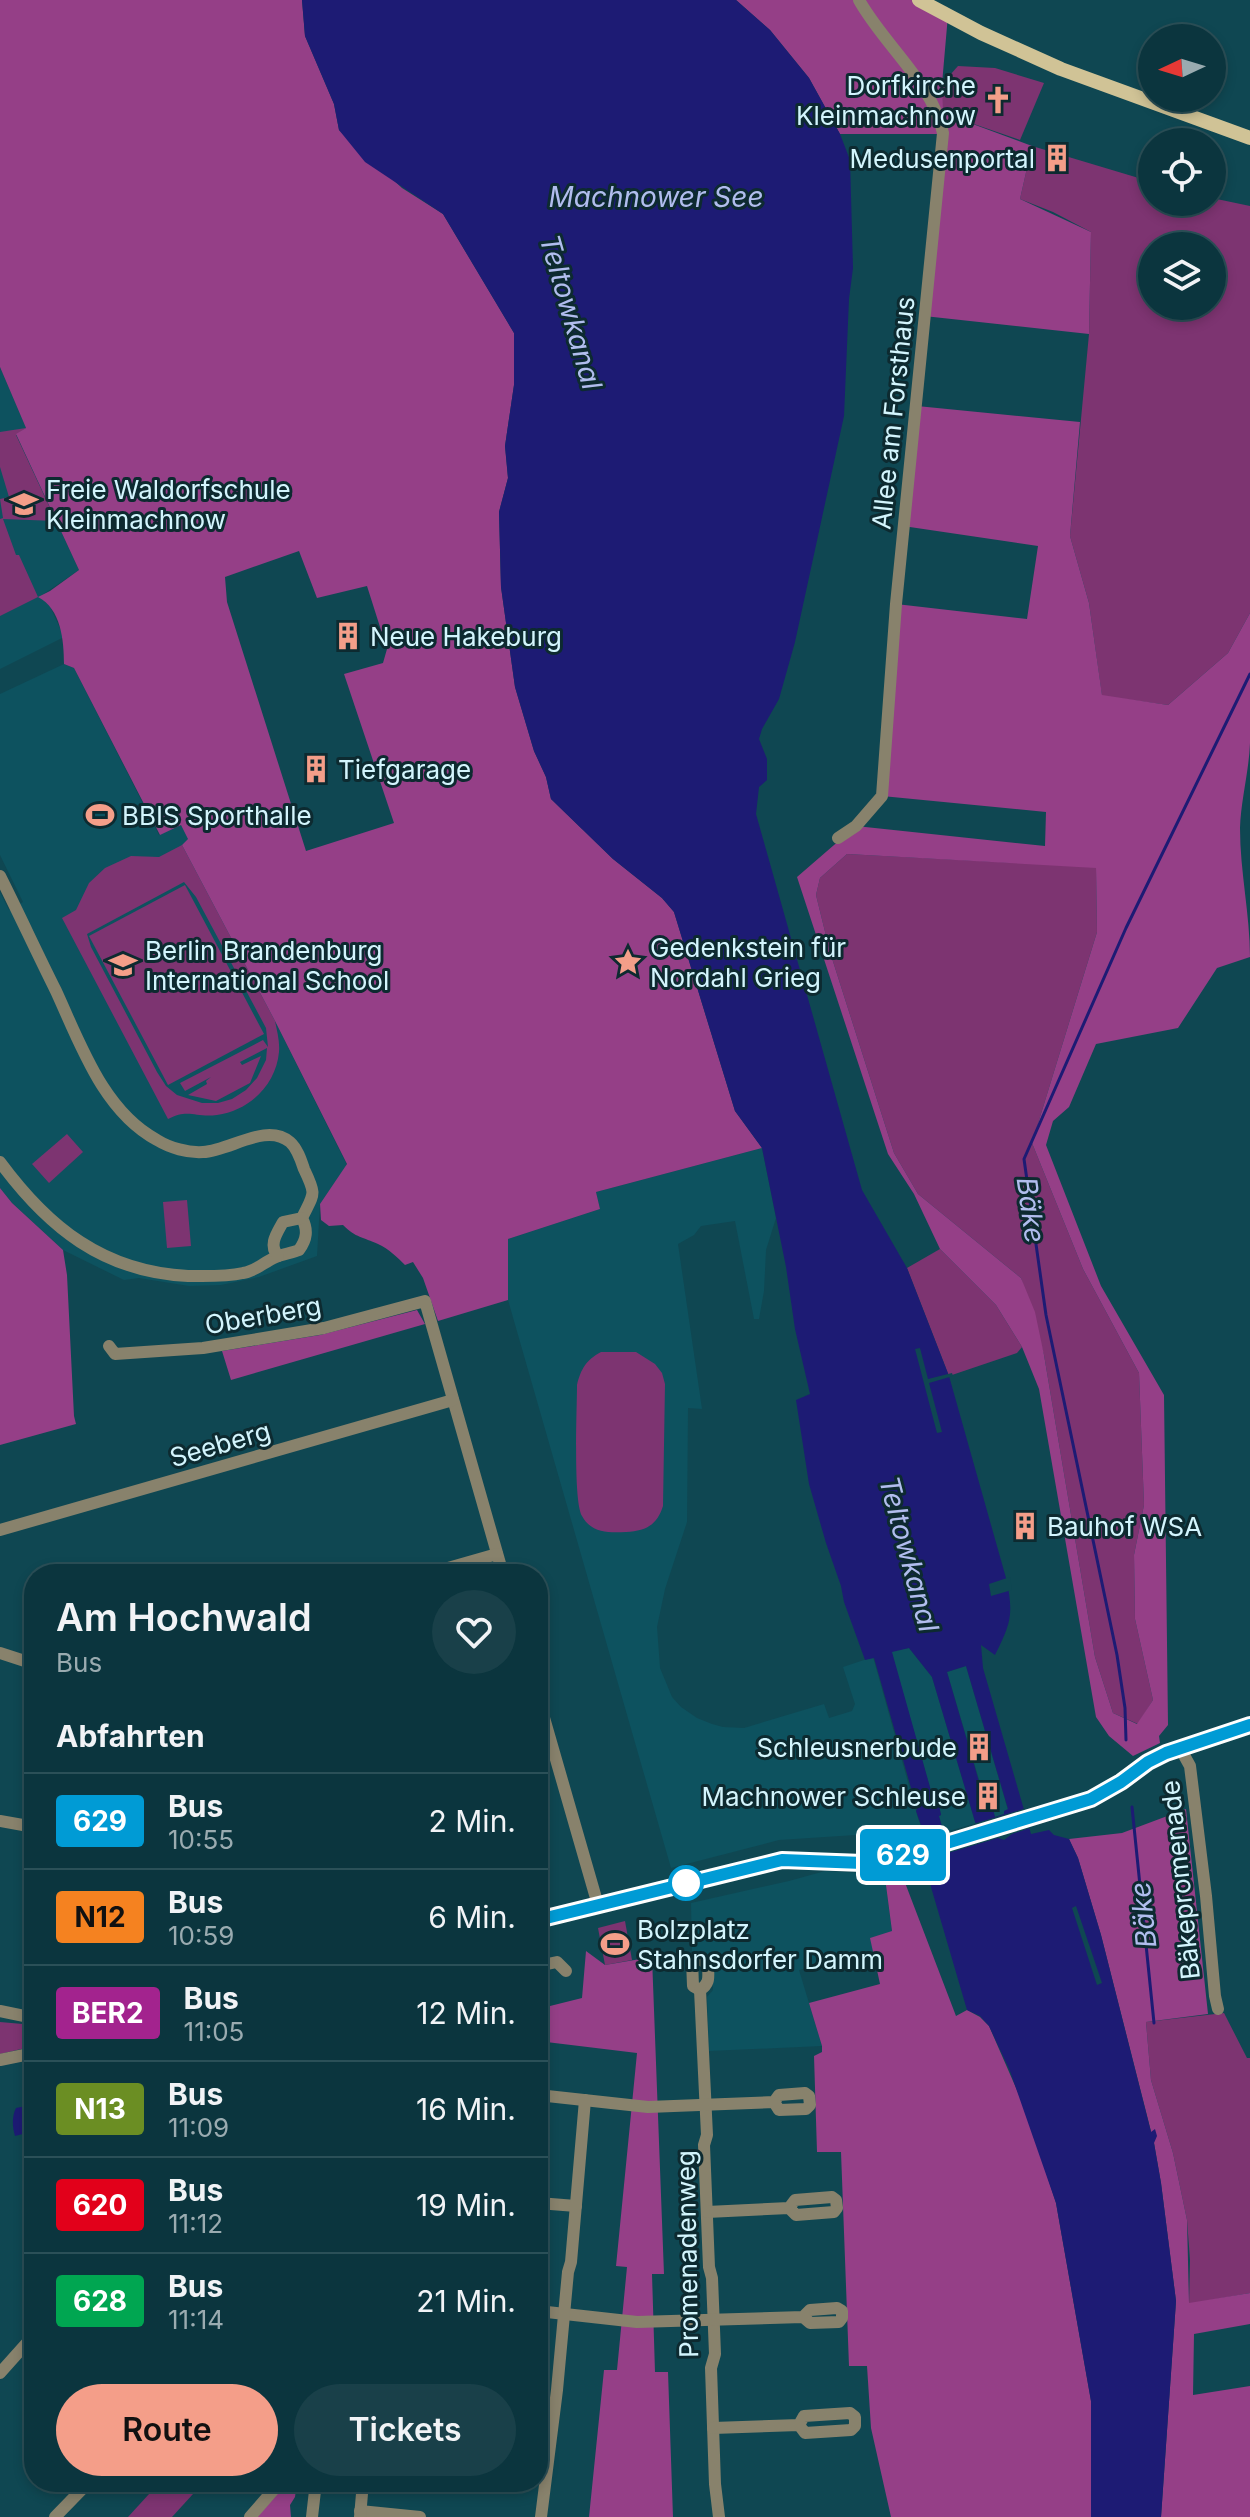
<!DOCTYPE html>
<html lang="de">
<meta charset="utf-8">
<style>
:root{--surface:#0b353e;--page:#194049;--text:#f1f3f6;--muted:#9aabb0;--line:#2b5058;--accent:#f49e89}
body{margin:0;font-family:Inter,sans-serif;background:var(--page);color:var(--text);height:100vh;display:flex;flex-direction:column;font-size:30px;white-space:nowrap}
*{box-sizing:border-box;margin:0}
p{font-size:26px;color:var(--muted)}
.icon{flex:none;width:44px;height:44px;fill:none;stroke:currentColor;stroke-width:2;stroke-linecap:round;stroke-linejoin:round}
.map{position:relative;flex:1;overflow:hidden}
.drawer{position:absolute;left:24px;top:1564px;width:524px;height:928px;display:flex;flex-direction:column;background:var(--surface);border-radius:32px;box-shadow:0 4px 12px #0003,0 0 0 2px var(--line)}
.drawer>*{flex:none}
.badge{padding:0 16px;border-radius:6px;font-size:28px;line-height:52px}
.needle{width:52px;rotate:266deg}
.controls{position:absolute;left:1138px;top:24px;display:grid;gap:16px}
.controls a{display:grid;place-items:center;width:88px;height:88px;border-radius:50%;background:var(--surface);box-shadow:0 4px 12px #0003,0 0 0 2px var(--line);font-size:40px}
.map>.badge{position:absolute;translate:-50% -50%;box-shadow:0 0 0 4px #fff}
h2{padding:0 32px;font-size:30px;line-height:72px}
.round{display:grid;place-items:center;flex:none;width:84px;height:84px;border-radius:42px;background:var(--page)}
.overview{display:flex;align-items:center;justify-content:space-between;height:136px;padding:0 32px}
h1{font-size:38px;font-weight:600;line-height:60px}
.cta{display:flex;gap:16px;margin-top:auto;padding:16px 32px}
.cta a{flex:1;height:92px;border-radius:48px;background:var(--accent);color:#111;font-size:32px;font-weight:600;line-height:92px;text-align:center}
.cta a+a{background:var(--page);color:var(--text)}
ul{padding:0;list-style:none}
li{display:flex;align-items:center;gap:24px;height:96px;padding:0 32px;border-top:2px solid var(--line)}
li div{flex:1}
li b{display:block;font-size:30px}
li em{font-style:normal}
li .badge{min-width:88px;font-weight:700;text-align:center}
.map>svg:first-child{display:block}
.built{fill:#0d525f}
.green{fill:#7d3471;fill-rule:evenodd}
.forest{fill:#953f87;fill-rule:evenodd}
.water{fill:#1d1b74;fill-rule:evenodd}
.pier{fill:#0f4752}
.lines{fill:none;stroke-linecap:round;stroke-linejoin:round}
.stream{stroke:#1d1b74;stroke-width:3}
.minor{stroke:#88826c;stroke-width:12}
.major{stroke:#d0c396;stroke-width:14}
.line-casing{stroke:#fff;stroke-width:18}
.line{stroke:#009bd5;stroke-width:12}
.stop-dot{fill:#fff;stroke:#009bd5;stroke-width:4}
.labels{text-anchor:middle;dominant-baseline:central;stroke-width:6;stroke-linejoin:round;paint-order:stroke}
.poi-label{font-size:26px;fill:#d3f5fd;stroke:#0d2a30;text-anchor:start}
.street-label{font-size:26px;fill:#d3f5fd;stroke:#0d2a30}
.water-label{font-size:28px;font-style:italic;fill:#b1bdee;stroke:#0d2a30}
</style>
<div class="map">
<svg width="1250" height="2517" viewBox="0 0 1250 2517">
<rect width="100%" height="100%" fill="#0f4752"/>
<g class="built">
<polygon points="0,367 26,428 16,435 79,570 39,597 48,602 64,637 0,669"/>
<polygon points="64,664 74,668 159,835 181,825 189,839 182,845 275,1021 347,1165 320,1204 317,1256 259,1277 221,1285 189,1286 139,1278 124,1280 63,1250 12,1203 0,1188 0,892 9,910 23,902 0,855 0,694"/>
<polygon points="762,1148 776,1218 766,1250 764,1291 759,1319 754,1319 735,1221 701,1226 694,1235 678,1244 702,1409 688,1408 687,1522 665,1589 657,1627 660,1668 672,1697 681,1707 697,1718 712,1724 723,1727 744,1728 824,1704 829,1718 852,1711 855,1704 843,1667 873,1657 918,1818 925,1837 902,1842 895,1827 871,1834 779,1840 671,1868 508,1300 508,1239 600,1209 596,1192"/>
<polygon points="909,1648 932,1677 976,1825 944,1835 939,1816 941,1815 939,1805 935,1805 891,1651"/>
<polygon points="966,1666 1008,1810 1004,1814 995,1817 986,1803 947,1672"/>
<polygon points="884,1870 892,1932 871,1938 873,1951 799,1970 822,2046 709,2051 707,1997 713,1990 712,1954 692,1954 691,1903 789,1881 825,1871 864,1873"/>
</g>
<g class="green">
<polygon points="958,66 995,68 1044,83 1020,140 942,113 942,84"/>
<path d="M1032,146L1152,182V202H1212V198L1250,206V613L1228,653L1168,705L1102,696L1089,603L1070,536L1089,334L1091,232L1053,212L1020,199ZM1152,246H1212V306H1152Z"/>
<polygon points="26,428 16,435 56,521 3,519 16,555 19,555 38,597 0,616 0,519 3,518 0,499 9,497 0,467 0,432"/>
<path d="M182,845L275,1021C277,1031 280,1042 279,1052C276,1085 249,1111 217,1115C195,1118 189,1108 168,1119L62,918L76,910L89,883L105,868L131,856L159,857ZM184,882L196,897L266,1028L268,1047L263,1040L180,1083L185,1091L211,1077L206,1081L207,1084L188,1095L216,1101L250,1083L261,1056L242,1065L240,1062L267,1048L266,1060L257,1078L246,1090L232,1099L218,1103H202L177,1095L166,1086L157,1072L91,947L87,934Z"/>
<polygon points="847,854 1096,867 1097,932 1032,1143 1083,1269 1139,1373 1144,1505 1134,1555 1135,1619 1153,1700 1138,1724 1113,1713 1095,1657 1044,1355 1021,1278 918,1194 894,1153 830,952 816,895 820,878"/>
<polygon points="185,885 264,1034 168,1085 89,936"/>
<polygon points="67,1134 83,1152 49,1183 32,1164"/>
<polygon points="187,1200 191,1246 167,1248 163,1202"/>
<polygon points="940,1249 996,1305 1022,1347 1017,1353 949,1376 907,1268"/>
<path d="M601,1352H636L655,1364L662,1373L665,1384L663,1506C657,1525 646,1531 626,1532C609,1533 591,1533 582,1516C573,1499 577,1410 577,1385C581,1369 586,1360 601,1352Z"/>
<polygon points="625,1921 632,1960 605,1965 598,1928"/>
<polygon points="1224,2013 1247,2058 1250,2058 1250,2293 1189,2304 1190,2260 1187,2220 1173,2153 1151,2080 1146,2022"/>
<polygon points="0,2022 34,2025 34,2046 0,2054"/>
<polygon points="160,2482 204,2482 172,2517 128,2517"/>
</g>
<g class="forest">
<path d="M0,0H302L305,36L334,104L339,130L402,188L443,214L514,333V385L505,446L508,478L499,512L501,587L515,687L534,751L546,777L551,799L613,859L662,898L674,912L735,1111L762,1148L596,1192L600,1209L508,1239V1300L438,1321L423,1278L413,1262L405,1265C397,1257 389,1249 378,1244C363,1237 356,1238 343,1225L329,1226L321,1220L320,1204L347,1164L275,1021L182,845L188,839L181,825L160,835L74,668L64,664C64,640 61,609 38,597L50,591L79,570L16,434L26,428L0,367ZM299,551L317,598L367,586L387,649L383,663L344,674L394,823L306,851L227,602L225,577Z"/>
<polygon points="736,0 919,0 948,15 942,84 943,113 1032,146 1020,199 1091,232 1089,334 924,316 943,134 840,134 809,78 770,30"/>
<path d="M917,406L1080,422L1070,536L1089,603L1102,695L1168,705L1228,653L1250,613C1250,656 1250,700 1250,743C1249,771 1241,800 1240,828C1240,872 1250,914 1250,957L1217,968L1178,1028L1096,1044L1069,1107L1053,1121L1046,1145L1101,1286L1164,1395L1168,1725L1159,1736L1160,1743L1133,1756L1109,1736L1096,1717L1039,1389L1022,1347L996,1305L940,1249L914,1194L888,1154L797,877L856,826L1045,846L1046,812L882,796L896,604L1027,619L1038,546L903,526ZM847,854L1096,868L1097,932L1032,1143L1083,1269L1139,1373L1144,1505L1134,1555L1135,1619L1153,1700L1137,1724L1113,1713L1095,1657L1044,1355L1035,1312L1021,1278L918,1194L894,1153L830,952L816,895L820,878Z"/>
<polygon points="0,1188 12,1203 63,1250 67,1275 74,1416 76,1424 0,1445"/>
<polygon points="417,1310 425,1324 231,1380 222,1351 320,1335"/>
<polygon points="1186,1809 1208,2014 1146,2022 1151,2080 1173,2153 1187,2220 1189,2303 1250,2293 1250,2324 1194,2334 1193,2395 1250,2386 1250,2517 1161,2517 1176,2301 1161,2183 1154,2143 1101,1935 1078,1858 1069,1839 1122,1833"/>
<polygon points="899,1867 956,2016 967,2010 980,2017 989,2026 1026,2111 1056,2203 1091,2401 1091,2517 891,2517 871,2428 867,2366 849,2366 841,2152 817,2152 814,2056 822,2052 822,2046 809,2003 880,1984 870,1938 892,1931 884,1870"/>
<polygon points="586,1951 605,1965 652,1957 664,2274 652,2274 655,2372 668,2372 673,2517 589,2517 604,2370 617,2370 627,2267 616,2266 637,2053 538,2041 538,2009 582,1998"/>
<polygon points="284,2482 297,2482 295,2497 290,2505 291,2517 257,2517 284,2486"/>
</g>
<g class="water">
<path d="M302,0H736L770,30L809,78L840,134L850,160L853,268L849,299L844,416L795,642L779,699L762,729L759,739L767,759V780L759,787L756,814L862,1190L907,1268L949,1376L1006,1578C1014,1614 1011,1623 995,1655L981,1645L983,1668L1031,1834L1049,1830L1054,1835L1069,1839L1078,1858L1101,1935L1151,2132L1155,2129L1157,2136L1154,2143L1161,2183L1176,2301L1161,2517H1091V2401L1056,2203L1010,2071L989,2026L980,2016L967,2010L931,1887L925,1837L916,1811L917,1809L874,1658L865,1660L844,1602L841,1586L826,1543L809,1484L796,1400L810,1394L795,1329L786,1267L762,1148L735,1111L674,912L662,898L613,859L551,799L546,777L534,751L515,687L501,587L499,512L508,478L505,446L514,385V333L443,214L365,162L339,130L334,104L305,36ZM909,1648L932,1677L976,1825L944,1834L939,1816L941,1815L939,1805H935L892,1652ZM966,1666L1008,1809L1004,1811V1814L995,1817L991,1801L985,1802L947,1672Z"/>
<path d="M26,2106L34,2125V2131L15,2136C12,2126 12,2116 16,2108Z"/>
</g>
<g class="pier">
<polygon points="920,1348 928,1379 952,1373 953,1376 929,1383 942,1432 937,1433 915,1349"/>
<polygon points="1010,1577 1012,1590 991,1596 989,1584"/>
<polygon points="1027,1808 1033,1827 1012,1834 1004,1840 998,1838 925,1860 922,1839"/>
<polygon points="1076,1906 1102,1983 1097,1985 1072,1908"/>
</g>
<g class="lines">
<g class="stream">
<polyline points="1126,1740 1125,1708 1117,1655 1046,1315 1024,1159 1126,928 1250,674"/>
<polyline points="1132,1807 1154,2023"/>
</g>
<g class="minor">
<path d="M838,838L856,826L882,796L896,604L943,133C932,82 884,45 859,0"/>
<path d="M0,876C19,914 37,953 56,991C80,1043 103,1111 157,1140C170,1148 188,1153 203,1152C230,1151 266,1122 290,1142C297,1148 301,1160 304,1169C317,1196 314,1193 302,1218C308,1230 307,1239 299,1250C292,1253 283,1254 276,1257C264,1262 256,1271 243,1273C225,1277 206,1276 188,1276C103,1272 48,1227 0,1162"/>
<path d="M278,1256C268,1245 277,1233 283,1222L302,1218"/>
<polyline points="109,1346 115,1354 203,1348 324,1328 425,1301 503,1574"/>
<polyline points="0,1530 453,1400"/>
<polyline points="427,1574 497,1554"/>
<polyline points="0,1653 34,1664"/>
<polyline points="538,1697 598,1905"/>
<polyline points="1180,1748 1190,1766 1206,1896 1215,1996 1218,2009"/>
<polyline points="0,1821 34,1827"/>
<polyline points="538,1919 782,1860 863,1863 917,1852 1091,1799 1121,1782 1148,1762 1166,1753 1250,1725"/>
<path d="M698,1958L708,1964C708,1976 711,1983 700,1990L693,1986L692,1960Z"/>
<polyline points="538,1966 557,1962 566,1971"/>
<polyline points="700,1990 707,2135 704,2145 709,2267 712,2278 715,2354 711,2368 715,2484 719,2517"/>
<polyline points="0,2011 34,2018"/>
<polyline points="0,2060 34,2053"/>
<polyline points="538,2095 648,2107 774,2102 779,2110 806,2109 810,2105 809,2096 805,2093 779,2095 774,2102"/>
<polyline points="538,2203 576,2206"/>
<polyline points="707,2212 789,2208 795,2200 832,2197 836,2200 837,2208 834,2212 796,2215 789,2208"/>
<polyline points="538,2311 637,2322 803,2317 810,2310 837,2308 842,2311 842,2318 839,2322 810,2323 803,2317"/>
<polyline points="0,2373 34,2335"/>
<polyline points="713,2428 799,2425 804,2416 850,2413 855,2417 855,2426 851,2430 805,2433 799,2425"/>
<polyline points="360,2511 420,2517"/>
<polyline points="55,2517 89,2482"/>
<polyline points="250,2517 276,2487 276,2482"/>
<polyline points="312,2517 316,2482"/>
<polyline points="360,2517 363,2482"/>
<polyline points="541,2517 557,2390 568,2272 571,2262 585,2100"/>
</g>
<polyline class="major" points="919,0 981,33 1061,69 1250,138"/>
</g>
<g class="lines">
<defs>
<polyline id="line" points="538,1920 782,1860 863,1863 917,1852 1091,1799 1121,1782 1148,1762 1166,1753 1250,1725"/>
</defs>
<use href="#line" class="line-casing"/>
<use href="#line" class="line"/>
</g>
<defs>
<symbol id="church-bare" viewBox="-9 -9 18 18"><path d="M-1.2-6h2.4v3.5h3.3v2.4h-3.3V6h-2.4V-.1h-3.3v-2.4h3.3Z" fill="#f49e89" stroke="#0d2a30" stroke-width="2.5" paint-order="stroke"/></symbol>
<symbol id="building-bare" viewBox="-9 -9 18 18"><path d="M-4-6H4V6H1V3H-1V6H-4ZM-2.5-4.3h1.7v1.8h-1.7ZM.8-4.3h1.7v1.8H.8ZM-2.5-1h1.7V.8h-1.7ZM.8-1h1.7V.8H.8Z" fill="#f49e89" stroke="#0d2a30" stroke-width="2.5" paint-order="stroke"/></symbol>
<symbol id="school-bare" viewBox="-9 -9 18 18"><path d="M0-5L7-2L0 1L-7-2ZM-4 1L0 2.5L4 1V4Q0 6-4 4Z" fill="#f49e89" stroke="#0d2a30" stroke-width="2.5" paint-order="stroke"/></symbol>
<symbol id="stadium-bare" viewBox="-9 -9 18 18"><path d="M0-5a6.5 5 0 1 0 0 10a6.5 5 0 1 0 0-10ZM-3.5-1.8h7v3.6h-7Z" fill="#f49e89" stroke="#0d2a30" stroke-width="2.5" paint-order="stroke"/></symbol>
<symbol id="sight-bare" viewBox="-9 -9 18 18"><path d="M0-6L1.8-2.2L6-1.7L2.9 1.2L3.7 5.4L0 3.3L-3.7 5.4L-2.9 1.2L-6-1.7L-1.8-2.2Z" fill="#f49e89" stroke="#0d2a30" stroke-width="2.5" paint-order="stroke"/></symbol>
</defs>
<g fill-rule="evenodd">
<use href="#church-bare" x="978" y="80" width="40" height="40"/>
<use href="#building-bare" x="1037" y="138" width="40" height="40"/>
<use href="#school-bare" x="4" y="484" width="40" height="40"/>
<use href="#building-bare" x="328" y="616" width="40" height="40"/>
<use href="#building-bare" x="296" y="749" width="40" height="40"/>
<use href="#stadium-bare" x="80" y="795" width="40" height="40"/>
<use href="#sight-bare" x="608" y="942" width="40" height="40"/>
<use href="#school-bare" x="103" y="945" width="40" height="40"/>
<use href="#building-bare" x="1005" y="1506" width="40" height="40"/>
<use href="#building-bare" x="959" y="1727" width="40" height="40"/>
<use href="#building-bare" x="968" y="1776" width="40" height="40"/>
<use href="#stadium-bare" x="595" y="1924" width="40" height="40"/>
</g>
<circle class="stop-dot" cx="686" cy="1883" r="16"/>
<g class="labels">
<g class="poi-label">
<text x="976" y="85" text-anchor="end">Dorfkirche<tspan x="976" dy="30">Kleinmachnow</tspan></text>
<text x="1035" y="158" text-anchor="end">Medusenportal</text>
<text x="46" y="489">Freie Waldorfschule<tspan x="46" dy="30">Kleinmachnow</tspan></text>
<text x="370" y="636">Neue Hakeburg</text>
<text x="338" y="769">Tiefgarage</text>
<text x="122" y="815">BBIS Sporthalle</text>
<text x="650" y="947">Gedenkstein für<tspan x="650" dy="30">Nordahl Grieg</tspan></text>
<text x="145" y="950">Berlin Brandenburg<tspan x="145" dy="30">International School</tspan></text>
<text x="1047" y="1526">Bauhof WSA</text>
<text x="957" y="1747" text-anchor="end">Schleusnerbude</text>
<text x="966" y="1796" text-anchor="end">Machnower Schleuse</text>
<text x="637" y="1929">Bolzplatz<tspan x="637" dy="30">Stahnsdorfer Damm</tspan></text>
</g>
<g class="street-label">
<text transform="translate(893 413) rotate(-84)">Allee am Forsthaus</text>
<text transform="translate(263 1315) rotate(-10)">Oberberg</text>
<text transform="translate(220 1444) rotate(-16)">Seeberg</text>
<text transform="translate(1180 1880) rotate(-96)">Bäkepromenade</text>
<text transform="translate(687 2254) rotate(-91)">Promenadenweg</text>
</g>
<g class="water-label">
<text x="656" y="197">Machnower See</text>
<text transform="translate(571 312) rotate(74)">Teltowkanal</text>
<text transform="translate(1031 1210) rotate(82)">Bäke</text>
<text transform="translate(909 1554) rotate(75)">Teltowkanal</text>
<text transform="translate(1143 1915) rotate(-96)">Bäke</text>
</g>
</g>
</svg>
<div class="controls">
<a><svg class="needle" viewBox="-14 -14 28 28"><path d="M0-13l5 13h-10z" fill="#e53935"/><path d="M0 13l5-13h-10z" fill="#9aabb0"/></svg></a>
<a><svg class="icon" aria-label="locate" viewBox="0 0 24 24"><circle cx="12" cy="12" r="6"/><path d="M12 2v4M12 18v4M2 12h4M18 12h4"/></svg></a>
<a><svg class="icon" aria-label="layers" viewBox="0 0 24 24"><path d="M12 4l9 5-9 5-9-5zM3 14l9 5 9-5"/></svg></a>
</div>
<b class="badge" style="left:903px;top:1855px;background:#009bd5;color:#fff">629</b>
<section class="drawer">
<div class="overview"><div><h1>Am Hochwald</h1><p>Bus</p></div><a class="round"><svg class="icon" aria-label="heart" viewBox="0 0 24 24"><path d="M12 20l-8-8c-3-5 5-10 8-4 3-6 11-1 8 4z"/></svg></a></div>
<h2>Abfahrten</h2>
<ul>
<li><span class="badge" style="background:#009bd5;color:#fff">629</span><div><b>Bus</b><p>10:55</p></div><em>2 Min.</em></li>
<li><span class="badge" style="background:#f58220;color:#111">N12</span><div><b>Bus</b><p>10:59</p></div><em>6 Min.</em></li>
<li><span class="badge" style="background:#a3238e;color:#fff">BER2</span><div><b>Bus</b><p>11:05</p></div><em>12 Min.</em></li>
<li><span class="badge" style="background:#6b8e23;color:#fff">N13</span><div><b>Bus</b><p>11:09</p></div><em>16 Min.</em></li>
<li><span class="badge" style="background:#e2001a;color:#fff">620</span><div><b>Bus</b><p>11:12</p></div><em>19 Min.</em></li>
<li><span class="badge" style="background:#00a651;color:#fff">628</span><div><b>Bus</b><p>11:14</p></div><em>21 Min.</em></li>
</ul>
<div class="cta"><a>Route</a><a>Tickets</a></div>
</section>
</div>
